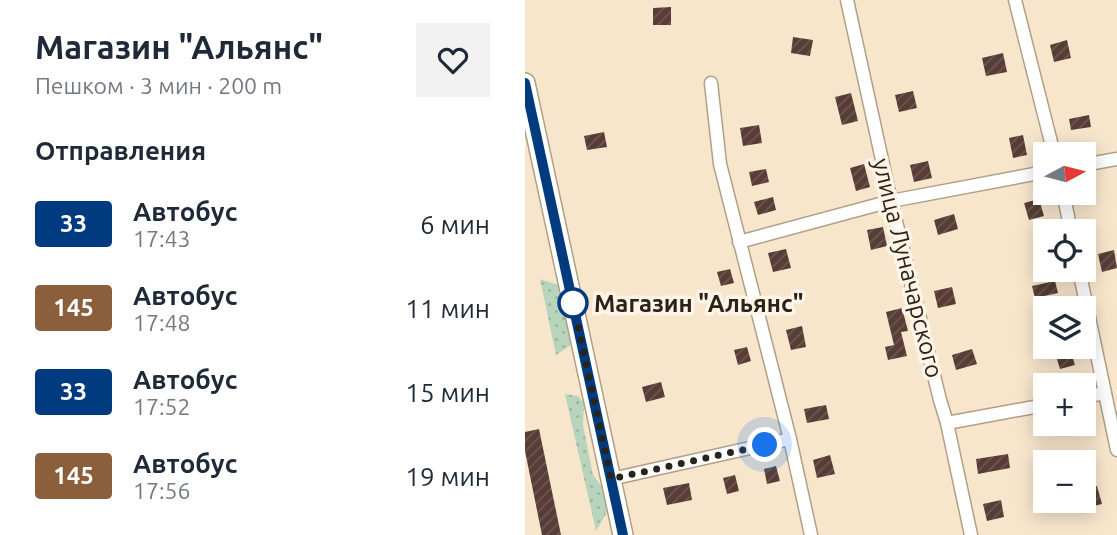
<!DOCTYPE html>
<html lang="ru">
<meta charset="utf-8">
<style>
:root{--surface:#fff;--page:#f2f2f3;--text:#1f2937;--muted:#747a83}
body{margin:0;font-family:Ubuntu,sans-serif;background:var(--page);color:var(--text);height:100vh;display:flex;flex-direction:column;font-size:26px;white-space:nowrap}
*{box-sizing:border-box;margin:0}
p{font-size:23px;color:var(--muted)}
.icon{flex:none;width:38px;height:38px;fill:none;stroke:currentColor;stroke-width:2;stroke-linecap:round;stroke-linejoin:round}
.map{position:relative;flex:1;overflow:hidden}
.drawer{display:flex;flex-direction:column;background:var(--surface);width:525px}
.drawer>*{flex:none}
.badge{padding:0 14px;border-radius:5px;font-size:24px;line-height:46px}
.needle{width:46px;rotate:83deg}
.fabs{position:absolute;left:508px;top:142px;display:grid;gap:14px}
.fabs a{display:grid;place-items:center;width:63px;height:63px;border-radius:0px;background:var(--surface);box-shadow:0 4px 18px #0003;font-size:35px}
.you{position:absolute;width:35px;height:35px;margin:-18px;border:5px solid #fff;border-radius:50%;background:#1a73e8;box-shadow:0 0 0 10px #1a73e833}
.map>.badge{position:absolute;translate:-50% -50%;box-shadow:0 0 0 4px #fff}
h2{padding:0 35px;font-size:26px;line-height:63px}
.round{display:grid;place-items:center;flex:none;width:74px;height:74px;border-radius:0px;background:var(--page)}
.summary{display:flex;align-items:center;justify-content:space-between;height:119px;padding:0 35px}
h1{font-size:33px;font-weight:600;line-height:52px}
ul{padding:0;list-style:none}
li{display:flex;align-items:center;gap:21px;height:84px;padding:0 35px}
li div{flex:1}
li b{display:block;font-size:26px}
li em{font-style:normal}
li .badge{min-width:77px;font-weight:700;text-align:center}
main{display:flex;flex:1;min-height:0}
.map>svg:first-child{display:block}
.grass{fill:url(#grass-dots)}
.building{fill:url(#building-hatch)}
.lines{fill:none;stroke-linecap:round;stroke-linejoin:round}
.street-casing{stroke:#b09f87;stroke-width:15}
.secondary-casing{stroke:#b09f87;stroke-width:22}
.street{stroke:#fff;stroke-width:12}
.secondary{stroke:#fff;stroke-width:19}
.line-casing{stroke:#fff;stroke-width:16}
.line{stroke:#003b80;stroke-width:10}
.walk{stroke:#292319;stroke-width:7;stroke-dasharray:0 12.6}
.stop-dot{fill:#fff;stroke:#003b80;stroke-width:3.5}
.labels{text-anchor:middle;dominant-baseline:central;stroke-width:7;stroke-linejoin:round;paint-order:stroke}
.street-label{font-size:24px;fill:#292319;stroke:#fff4e5}
.stop-label{font-size:24px;font-weight:bold;fill:#292319;stroke:#fff4e5;text-anchor:start}
</style>
<main>
<section class="drawer">
<div class="summary"><div><h1>Магазин &quot;Альянс&quot;</h1><p>Пешком · 3 мин · 200 m</p></div><a class="round"><svg class="icon" aria-label="heart" viewBox="0 0 24 24"><path d="M12 20l-8-8c-3-5 5-10 8-4 3-6 11-1 8 4z"/></svg></a></div>
<h2>Отправления</h2>
<ul>
<li><span class="badge" style="background:#003b80;color:#fff">33</span><div><b>Автобус</b><p>17:43</p></div><em>6 мин</em></li>
<li><span class="badge" style="background:#8b5e3c;color:#fff">145</span><div><b>Автобус</b><p>17:48</p></div><em>11 мин</em></li>
<li><span class="badge" style="background:#003b80;color:#fff">33</span><div><b>Автобус</b><p>17:52</p></div><em>15 мин</em></li>
<li><span class="badge" style="background:#8b5e3c;color:#fff">145</span><div><b>Автобус</b><p>17:56</p></div><em>19 мин</em></li>
</ul>
</section>
<div class="map">
<svg width="592" height="535" viewBox="0 0 592 535">
<defs>
<pattern id="grass-dots" width="8" height="8" patternUnits="userSpaceOnUse" patternTransform="scale(1.75)"><rect width="8" height="8" fill="#b9d4bc"/><path d="M2 2h.1M6 6h.1" fill="none" stroke="#9fb6a1" stroke-width="1.8" stroke-linecap="round"/></pattern>
<pattern id="building-hatch" width="6" height="6" patternUnits="userSpaceOnUse" patternTransform="scale(1.75)"><rect width="6" height="6" fill="#573d36"/><path d="M-1 1l2-2M0 6l6-6M5 7l2-2" fill="none" stroke="#6c5750"/></pattern>
</defs>
<rect width="100%" height="100%" fill="#f8e6cc"/>
<g class="grass">
<polygon points="15,279 33,285 46,345 31,355"/>
<polygon points="40,394 53,396 59,403 58,425 68,475 77,487 82,508 81,514 71,531"/>
</g>
<g class="building">
<polygon points="146,7 146,25 128,25 128,8"/>
<polygon points="268,37 288,40 285,56 266,53"/>
<polygon points="542,40 546,58 529,62 525,45"/>
<polygon points="478,53 482,72 461,76 457,58"/>
<polygon points="388,91 392,108 374,112 370,95"/>
<polygon points="326,93 333,121 317,125 310,97"/>
<polygon points="564,115 566,127 546,130 544,119"/>
<polygon points="234,125 237,143 218,146 215,128"/>
<polygon points="79,132 82,147 62,150 59,136"/>
<polygon points="498,135 502,155 488,158 484,138"/>
<polygon points="403,161 407,178 389,182 385,165"/>
<polygon points="339,164 345,187 331,191 325,168"/>
<polygon points="241,169 244,182 227,186 224,172"/>
<polygon points="248,197 251,210 233,215 229,202"/>
<polygon points="514,199 519,216 504,220 499,203"/>
<polygon points="429,214 433,229 413,235 409,220"/>
<polygon points="358,227 362,246 346,250 342,230"/>
<polygon points="261,249 266,268 248,272 243,253"/>
<polygon points="589,250 592,268 577,272 573,254"/>
<polygon points="205,269 209,283 196,286 192,272"/>
<polygon points="530,281 533,293 510,298 507,286"/>
<polygon points="427,287 431,304 413,308 409,291"/>
<polygon points="377,308 383,331 376,332 382,356 363,360 360,347 369,345 361,312"/>
<polygon points="277,326 281,347 266,350 261,330"/>
<polygon points="222,347 226,361 213,365 209,350"/>
<polygon points="447,349 452,364 431,370 427,355"/>
<polygon points="545,349 550,365 535,369 530,353"/>
<polygon points="136,382 140,397 121,402 117,387"/>
<polygon points="301,405 304,419 282,423 279,409"/>
<polygon points="14,429 36,535 17,535 0,451 0,432"/>
<polygon points="483,454 485,468 453,474 451,459"/>
<polygon points="305,455 310,474 292,478 288,460"/>
<polygon points="251,466 255,481 242,484 239,469"/>
<polygon points="210,475 214,491 202,494 198,478"/>
<polygon points="164,483 167,500 142,505 138,488"/>
<polygon points="572,486 577,504 560,508 558,490"/>
<polygon points="476,500 479,517 462,521 458,504"/>
</g>
<g class="lines">
<defs>
<g id="street">
<polyline points="322,0 366,201 415,400 422,423 446,535"/>
<polyline points="490,0 529,154"/>
<polyline points="186,83 195,164 265,439 286,535"/>
<polyline points="558,165 592,159"/>
<polyline points="538,192 546,231"/>
<polyline points="214,242 366,201 520,172"/>
<polyline points="554,270 592,450"/>
<polyline points="558,397 580,393"/>
<polyline points="422,423 520,405"/>
<polyline points="86,479 265,439"/>
</g>
<polyline id="secondary" points="0,83 98,535"/>
</defs>
<use href="#street" class="street-casing"/>
<use href="#secondary" class="secondary-casing"/>
<use href="#street" class="street"/>
<use href="#secondary" class="secondary"/>
</g>
<g class="lines">
<defs>
<polyline id="line" points="0,83 98,535"/>
</defs>
<use href="#line" class="line-casing"/>
<use href="#line" class="line"/>
<polyline class="walk" points="48,303 86,479 240,445"/>
</g>
<circle class="stop-dot" cx="48" cy="303" r="14"/>
<g class="labels">
<g class="street-label">
<text transform="translate(383 268) rotate(76)">улица Луначарского</text>
</g>
<g class="stop-label">
<text x="69" y="303">Магазин "Альянс"</text>
</g>
</g>
</svg>
<div class="fabs">
<a><svg class="needle" viewBox="-14 -14 28 28"><path d="M0-13l5 13h-10z" fill="#e53935"/><path d="M0 13l5-13h-10z" fill="#747a83"/></svg></a>
<a><svg class="icon" aria-label="locate" viewBox="0 0 24 24"><circle cx="12" cy="12" r="6"/><path d="M12 2v4M12 18v4M2 12h4M18 12h4"/></svg></a>
<a><svg class="icon" aria-label="layers" viewBox="0 0 24 24"><path d="M12 4l9 5-9 5-9-5zM3 14l9 5 9-5"/></svg></a>
<a>+</a>
<a>−</a>
</div>
<div class="you" style="left:240px;top:445px"></div>
</div>
</main>
